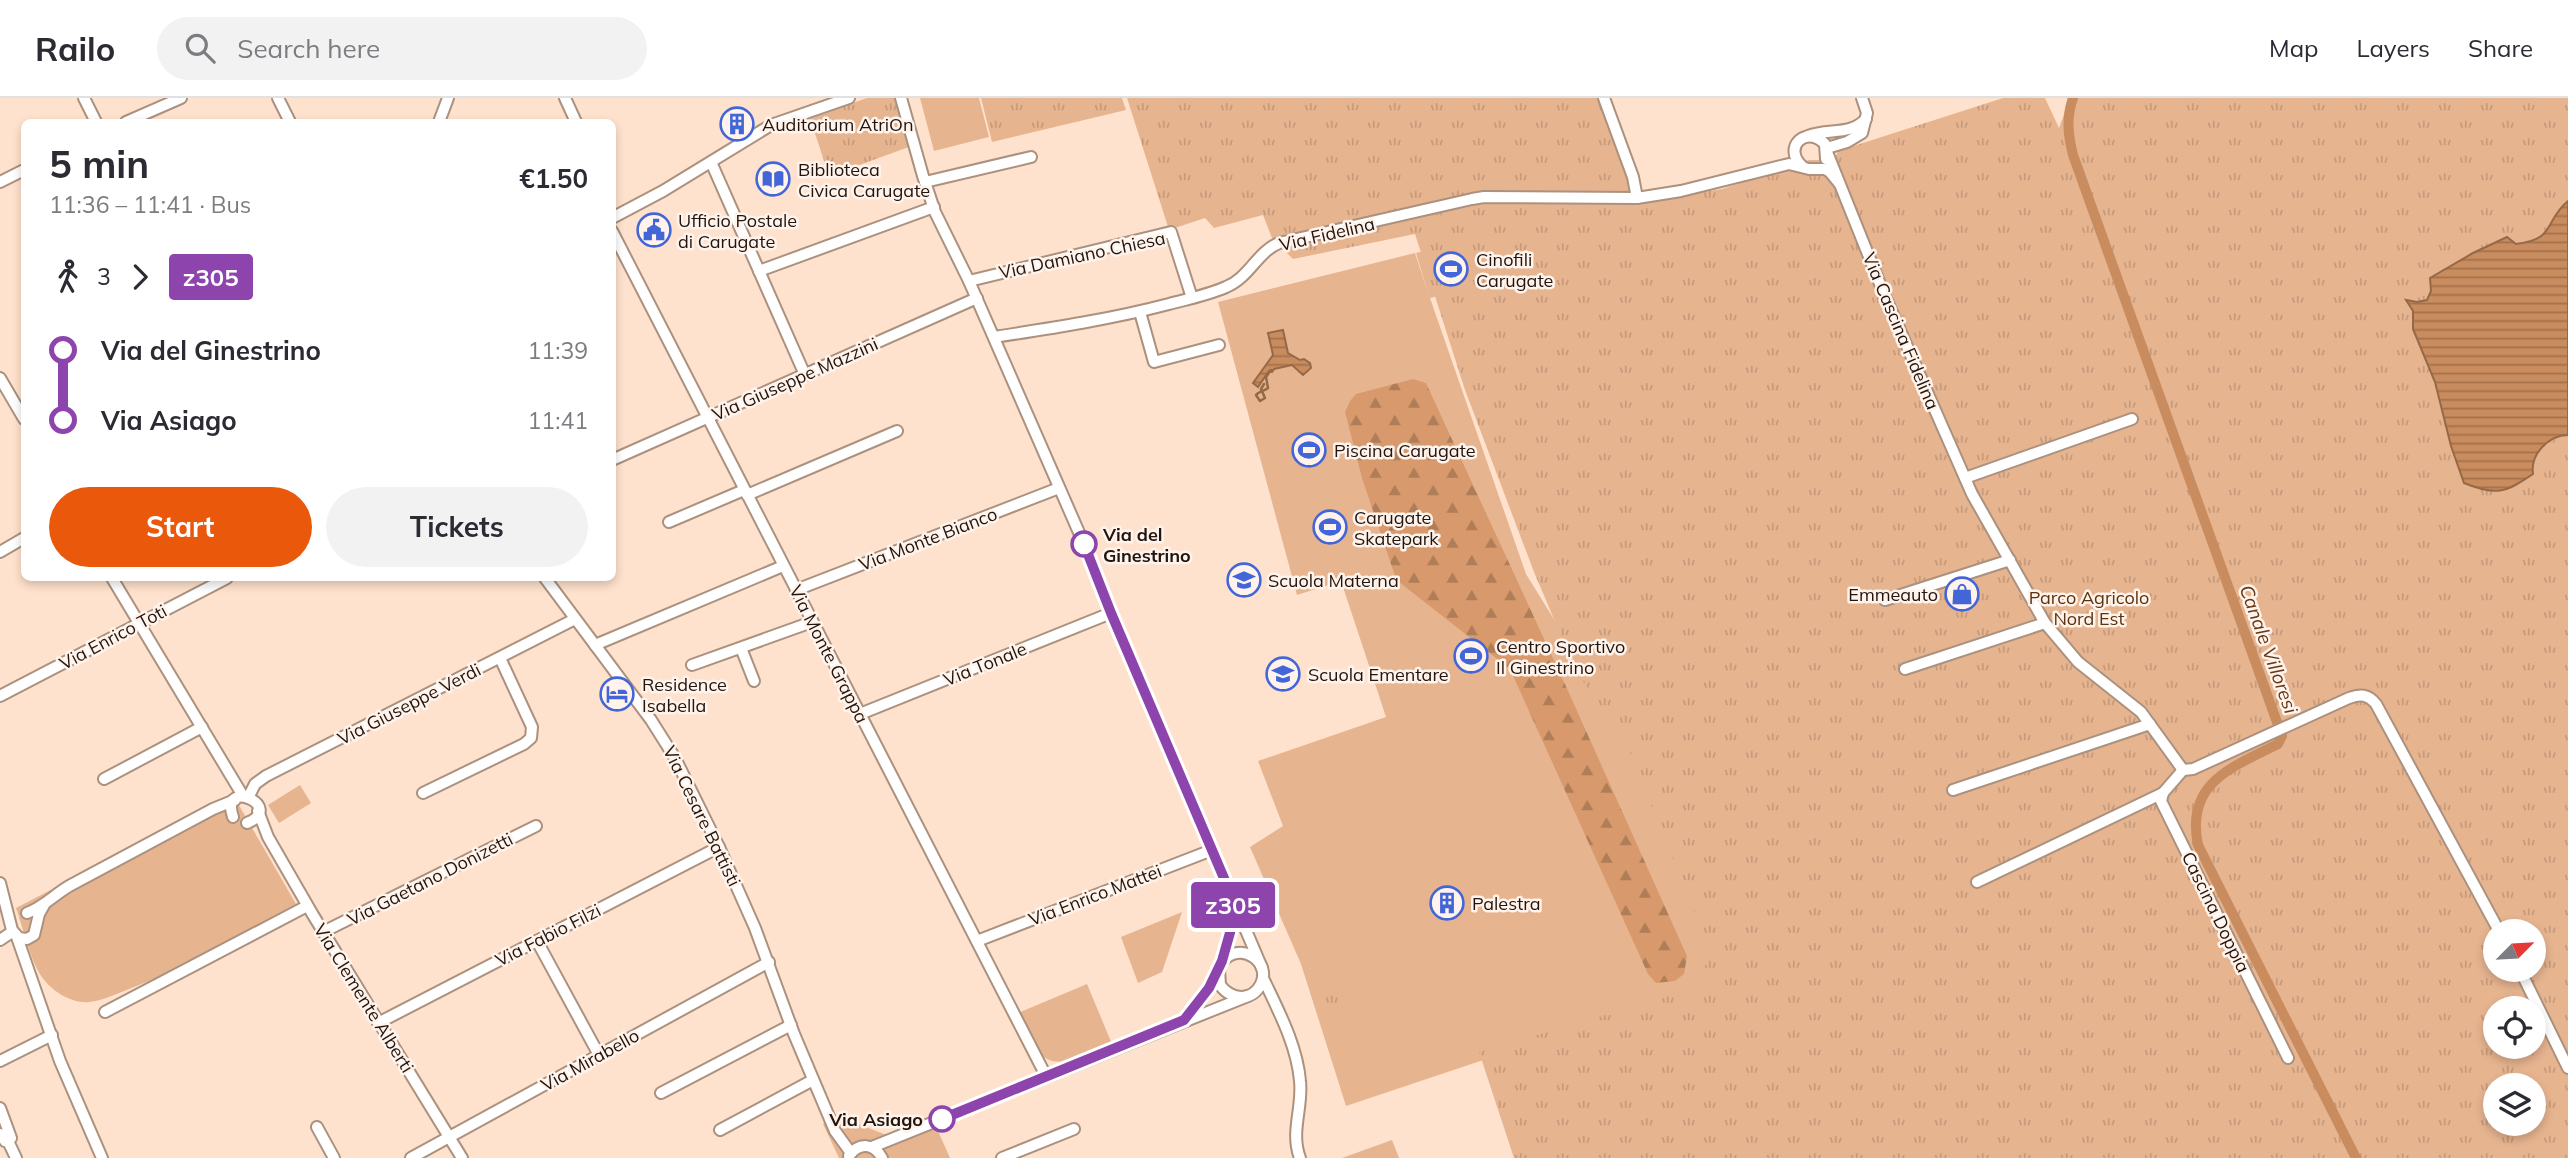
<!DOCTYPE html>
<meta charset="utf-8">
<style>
:root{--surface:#fff;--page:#f2f2f3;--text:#2b2b33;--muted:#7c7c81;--line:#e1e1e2;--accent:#ea580c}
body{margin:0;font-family:Mulish,sans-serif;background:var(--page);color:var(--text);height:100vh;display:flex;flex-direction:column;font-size:26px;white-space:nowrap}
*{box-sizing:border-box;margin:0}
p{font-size:23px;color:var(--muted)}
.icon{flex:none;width:38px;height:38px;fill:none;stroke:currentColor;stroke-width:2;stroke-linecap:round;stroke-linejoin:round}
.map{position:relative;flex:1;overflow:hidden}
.drawer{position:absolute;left:21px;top:21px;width:595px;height:462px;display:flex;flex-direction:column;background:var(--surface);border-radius:10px;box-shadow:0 4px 10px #0003}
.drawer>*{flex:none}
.badge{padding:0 14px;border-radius:5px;font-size:24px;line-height:46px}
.needle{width:46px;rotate:66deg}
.controls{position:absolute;left:2483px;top:821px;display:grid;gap:14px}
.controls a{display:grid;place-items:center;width:63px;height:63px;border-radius:50%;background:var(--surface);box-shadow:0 4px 10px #0003;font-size:35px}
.map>.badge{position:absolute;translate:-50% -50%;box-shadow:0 0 0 4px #fff}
.legs{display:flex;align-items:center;gap:10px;height:77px;padding:0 28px;font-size:23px}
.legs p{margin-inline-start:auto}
.headline{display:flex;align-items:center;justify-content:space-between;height:119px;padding:0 28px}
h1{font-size:38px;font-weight:700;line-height:52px}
.action{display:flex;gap:14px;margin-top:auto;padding:14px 28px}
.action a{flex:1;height:80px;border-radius:42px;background:var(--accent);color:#fff;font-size:28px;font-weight:700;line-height:80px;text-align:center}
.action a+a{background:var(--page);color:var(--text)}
ul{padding:0 28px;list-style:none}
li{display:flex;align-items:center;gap:24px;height:70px;font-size:26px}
li i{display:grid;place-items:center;width:10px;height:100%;margin:0 9px;background:currentColor}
li i::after{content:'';width:18px;height:18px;margin:-9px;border:5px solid;border-radius:50%;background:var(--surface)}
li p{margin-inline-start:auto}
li:first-child i{background:linear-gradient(#0000 50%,currentColor 0)}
li:last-child i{background:linear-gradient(currentColor 50%,#0000 0)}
header{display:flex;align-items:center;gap:42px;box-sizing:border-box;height:98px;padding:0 35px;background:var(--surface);border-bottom:2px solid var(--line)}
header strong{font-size:33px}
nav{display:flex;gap:38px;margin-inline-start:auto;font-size:24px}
.search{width:490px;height:63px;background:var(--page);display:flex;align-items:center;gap:18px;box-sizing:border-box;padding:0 24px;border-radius:38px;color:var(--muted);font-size:26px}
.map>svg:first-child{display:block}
.grass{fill:#e7b490}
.forest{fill:url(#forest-firs)}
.park{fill:url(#park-tufts);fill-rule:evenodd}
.water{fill:url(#water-rules);stroke:#966946;stroke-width:2}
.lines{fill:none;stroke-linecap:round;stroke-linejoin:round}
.stream{stroke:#966946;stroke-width:2.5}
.canal{stroke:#c98c5e;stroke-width:10}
.minor-casing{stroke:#ab917e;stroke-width:14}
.minor{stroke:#fff;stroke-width:10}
.line-1-casing{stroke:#fff;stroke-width:16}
.line-1{stroke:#8e44ad;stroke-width:10}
.stop-1-dot{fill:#fff;stroke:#8e44ad;stroke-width:3.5}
.labels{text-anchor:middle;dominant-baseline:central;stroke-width:5;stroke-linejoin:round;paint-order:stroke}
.poi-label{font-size:18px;fill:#20160f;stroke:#fff3eb;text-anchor:start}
.street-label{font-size:18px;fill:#20160f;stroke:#fff3eb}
.stop-label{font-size:18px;font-weight:bold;fill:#20160f;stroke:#fff3eb;text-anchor:start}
.park-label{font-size:18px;fill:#5c330f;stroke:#fff3eb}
.water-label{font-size:19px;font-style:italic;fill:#633917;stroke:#fff3eb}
</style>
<header>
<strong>Railo</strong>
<div class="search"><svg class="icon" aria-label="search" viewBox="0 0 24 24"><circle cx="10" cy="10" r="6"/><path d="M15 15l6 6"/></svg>Search here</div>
<nav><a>Map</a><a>Layers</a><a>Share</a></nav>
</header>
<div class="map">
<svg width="2568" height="1060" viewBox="0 0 2568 1060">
<defs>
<pattern id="forest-firs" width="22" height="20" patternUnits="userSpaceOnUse" patternTransform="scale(1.75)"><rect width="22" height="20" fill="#d89a6c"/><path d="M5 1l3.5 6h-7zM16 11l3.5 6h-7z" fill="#af7d57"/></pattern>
<pattern id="park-tufts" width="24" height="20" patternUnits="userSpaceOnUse" patternTransform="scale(1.75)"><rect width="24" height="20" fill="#e7b490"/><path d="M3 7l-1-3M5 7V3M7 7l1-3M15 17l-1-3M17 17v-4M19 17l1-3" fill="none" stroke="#c69a7b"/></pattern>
<pattern id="water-rules" width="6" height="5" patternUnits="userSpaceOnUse" patternTransform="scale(1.75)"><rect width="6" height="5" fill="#c98c5e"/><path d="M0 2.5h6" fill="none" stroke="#a3714c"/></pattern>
</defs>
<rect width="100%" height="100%" fill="#ffe2cd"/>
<g class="grass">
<polygon points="920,0 979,0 989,39 934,53"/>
<polygon points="1473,142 1484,188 1430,200 1526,476 1630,644 1732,879 1346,1008 1301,866 1250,749 1283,728 1258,663 1386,619 1341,483 1297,497 1218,204 1415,155 1429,198 1416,155"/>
<polygon points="300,687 311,705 279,725 268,707"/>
<path d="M233,697L296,806C241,835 187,869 129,891C116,896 102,903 89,904C74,906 55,895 46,884C31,868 24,832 16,810Z"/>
<polygon points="1182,814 1162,874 1138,885 1121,839"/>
<path d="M1087,886L1112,946C1093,953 1056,977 1039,954C1031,943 1025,928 1018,915Z"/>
<polygon points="840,1019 884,1036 900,1038 934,1024 950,1060 839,1060 823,1026"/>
<polygon points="1392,1042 1399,1060 1342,1060"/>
</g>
<polygon class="forest" points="1413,281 1426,285 1569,595 1687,858 1684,876 1675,883 1656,885 1648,876 1510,571 1399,484 1394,475 1362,380 1345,314 1350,303 1356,296"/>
<g class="park">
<polygon points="867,0 897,0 909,49 829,78 810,20"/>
<polygon points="981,0 1122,0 1126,12 992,44"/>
<path d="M1127,0H1598L1637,105L1722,91L1809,62H1827L1836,58L1838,53L2003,0H2045L2059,30L2070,0H2568V1060H1514L1479,954L1698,890L1710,853L1628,649L1576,573L1534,474L1465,292L1415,136L1293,161L1272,140L1263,117L1214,130L1205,120L1169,132ZM2496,833H2534V872H2496ZM2496,910H2534V948H2496ZM2496,987H2534V1026H2496Z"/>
<polygon points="1319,885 1350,895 1354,907 1332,932"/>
</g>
<g class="water">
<path d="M2568,103V337C2549,337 2530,356 2533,376C2505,395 2496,398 2464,385L2451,348L2435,284L2413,231V213L2406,202L2417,204L2427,202L2431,193L2430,180L2473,155L2507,139L2516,146C2557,141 2543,124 2568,103Z"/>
<polygon points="1283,232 1288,255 1300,262 1304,261 1310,265 1311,270 1303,277 1292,267 1274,271 1272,274 1269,273 1258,289 1253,285 1273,257 1268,235"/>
</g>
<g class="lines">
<path class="stream" d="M1264,286L1261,291L1265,300L1260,303L1256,297C1259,293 1265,293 1268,290L1266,279L1271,272"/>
<path class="canal" d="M2073,0C2066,20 2068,37 2073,57L2282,638L2278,646C2233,669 2185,684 2198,747L2356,1060"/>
<defs>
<g id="minor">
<polyline points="84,0 96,24"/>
<polyline points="278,0 290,24"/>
<polyline points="565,0 576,24"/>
<polyline points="901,0 923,78 935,114 969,183 1084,446 1111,515 1262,870"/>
<polyline points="1604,0 1633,79 1637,100"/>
<polyline points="126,24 181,0"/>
<polyline points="439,24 448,0"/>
<path d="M1808,38C1829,30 1850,38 1866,21"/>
<polyline points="1827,50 1847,44 1862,35 1867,15 1862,0"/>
<polyline points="1827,54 1884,196 1972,396 2045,525 2078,564 2141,614 2183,672"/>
<polyline points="711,64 805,277"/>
<path d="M1802,68C1782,50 1806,26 1825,46L1826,61"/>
<polyline points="0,84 24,72"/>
<polyline points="925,84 1031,59"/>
<polyline points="612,120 663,93 771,27 849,0"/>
<polyline points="612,133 1046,978"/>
<polyline points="759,173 934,109"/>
<polyline points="969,183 1171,134 1192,200"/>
<polyline points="1140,214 1154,264 1219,247"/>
<path d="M994,239C1053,230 1112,221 1169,206C1188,201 1208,197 1226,189C1249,180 1257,154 1279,145L1472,101L1484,99L1637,100L1681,93L1789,66L1809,71H1825L1830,74L1839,85"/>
<polyline points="0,280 24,321"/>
<polyline points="612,362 977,200"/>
<polyline points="1965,380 2132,321"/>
<polyline points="747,397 897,333"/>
<polyline points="669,424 744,392"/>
<polyline points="0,454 24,440"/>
<polyline points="112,480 243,698"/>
<polyline points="545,480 651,622 675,660 719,749 755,830 794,936 835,1033 851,1055"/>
<polyline points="796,492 1059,390"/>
<polyline points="1885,502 2010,462"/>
<polyline points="595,547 783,468"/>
<polyline points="741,550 754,583"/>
<polyline points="692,567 812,524"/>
<polyline points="1905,571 2045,525"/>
<polyline points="0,598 227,480"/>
<polyline points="860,616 1111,515"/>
<path d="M2183,672L2193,671L2349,600C2360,596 2368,596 2376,606L2499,833"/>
<polyline points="2183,672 2163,695 2161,703 2288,960"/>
<polyline points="104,681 202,629"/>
<polyline points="1953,692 2150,626"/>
<polyline points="423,695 524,646 531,640 532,629 500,560"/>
<polyline points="249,698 255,686 266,678 575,521"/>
<polyline points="258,713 268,739 313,817 462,1060"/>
<path d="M233,719C219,678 287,709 247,725"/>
<polyline points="1977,784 2163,695"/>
<polyline points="0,785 12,832 19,840 27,841 34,837 39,816 44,807"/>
<path d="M27,815C44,809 56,795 71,787L213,711L235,702"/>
<polyline points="323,834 536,728"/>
<polyline points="17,839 60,963 102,1060"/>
<polyline points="0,842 12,834"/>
<polyline points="537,843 599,957"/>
<polyline points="977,843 1212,752"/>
<polyline points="1223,862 1233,824 1233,809"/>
<polyline points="2520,872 2568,970"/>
<path d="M1263,880C1278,912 1297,947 1300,983C1303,1010 1290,1034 1300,1060"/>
<polyline points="105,914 307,808"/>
<path d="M1186,920C1195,910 1203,900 1210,889C1215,880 1218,867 1226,860C1244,845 1271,865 1261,886C1252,904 1231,902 1220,887L1219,871"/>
<polyline points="378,925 719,749"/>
<polyline points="0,963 52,937"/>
<polyline points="661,995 791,927"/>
<polyline points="0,1010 11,1040 5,1043 0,1036"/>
<polyline points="317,1029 334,1060"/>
<polyline points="720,1032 813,982"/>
<polyline points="8,1043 16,1060"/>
<polyline points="872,1049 1248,898"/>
<path d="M849,1058C859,1044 874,1045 882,1060"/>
<polyline points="411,1060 769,864"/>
<polyline points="1002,1060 1074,1031"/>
</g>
</defs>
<use href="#minor" class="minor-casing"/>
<use href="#minor" class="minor"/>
</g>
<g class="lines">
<defs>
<polyline id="line-1" points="942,1021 1184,922 1209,890 1222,863 1233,824 1232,799 1111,515 1084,446"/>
</defs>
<use href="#line-1" class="line-1-casing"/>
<use href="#line-1" class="line-1"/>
</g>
<defs>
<symbol id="building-ring" viewBox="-11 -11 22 22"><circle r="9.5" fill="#fff3eb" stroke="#4266d8" stroke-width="1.5"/><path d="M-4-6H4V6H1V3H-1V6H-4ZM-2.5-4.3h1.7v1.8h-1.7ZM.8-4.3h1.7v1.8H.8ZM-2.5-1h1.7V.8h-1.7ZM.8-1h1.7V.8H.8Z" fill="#4266d8"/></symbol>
<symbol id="library-ring" viewBox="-11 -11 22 22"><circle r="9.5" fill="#fff3eb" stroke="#4266d8" stroke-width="1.5"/><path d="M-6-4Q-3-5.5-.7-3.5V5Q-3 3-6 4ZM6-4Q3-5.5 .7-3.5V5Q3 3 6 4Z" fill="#4266d8"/></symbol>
<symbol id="civic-ring" viewBox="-11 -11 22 22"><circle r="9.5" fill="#fff3eb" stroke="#4266d8" stroke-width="1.5"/><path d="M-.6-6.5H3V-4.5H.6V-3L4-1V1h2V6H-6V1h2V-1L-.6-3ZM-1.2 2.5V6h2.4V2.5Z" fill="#4266d8"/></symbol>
<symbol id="stadium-ring" viewBox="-11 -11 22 22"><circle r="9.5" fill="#fff3eb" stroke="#4266d8" stroke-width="1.5"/><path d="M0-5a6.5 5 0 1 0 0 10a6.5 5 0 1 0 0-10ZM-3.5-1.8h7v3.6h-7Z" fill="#4266d8"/></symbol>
<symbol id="school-ring" viewBox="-11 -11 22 22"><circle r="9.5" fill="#fff3eb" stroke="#4266d8" stroke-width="1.5"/><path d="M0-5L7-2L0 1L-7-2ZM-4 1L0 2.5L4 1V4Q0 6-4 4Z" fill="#4266d8"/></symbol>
<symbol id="shop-ring" viewBox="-11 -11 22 22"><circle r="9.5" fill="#fff3eb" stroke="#4266d8" stroke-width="1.5"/><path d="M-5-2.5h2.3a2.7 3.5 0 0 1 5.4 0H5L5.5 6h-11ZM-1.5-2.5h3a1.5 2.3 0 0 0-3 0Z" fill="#4266d8"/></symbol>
<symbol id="hotel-ring" viewBox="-11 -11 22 22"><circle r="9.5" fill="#fff3eb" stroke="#4266d8" stroke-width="1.5"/><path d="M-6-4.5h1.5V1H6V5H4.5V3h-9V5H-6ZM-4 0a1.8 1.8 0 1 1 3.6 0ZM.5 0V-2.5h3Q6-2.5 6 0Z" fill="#4266d8"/></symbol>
</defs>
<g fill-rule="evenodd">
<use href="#building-ring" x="718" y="7" width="38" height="38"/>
<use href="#library-ring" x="754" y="62" width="38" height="38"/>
<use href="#civic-ring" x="635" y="113" width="38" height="38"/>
<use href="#stadium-ring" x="1432" y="152" width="38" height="38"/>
<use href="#stadium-ring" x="1290" y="333" width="38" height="38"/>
<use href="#stadium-ring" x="1311" y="410" width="38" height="38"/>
<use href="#school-ring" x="1225" y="463" width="38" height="38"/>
<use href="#shop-ring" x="1943" y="477" width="38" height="38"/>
<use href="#stadium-ring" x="1452" y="539" width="38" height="38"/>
<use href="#school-ring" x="1264" y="557" width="38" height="38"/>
<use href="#hotel-ring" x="598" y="577" width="38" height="38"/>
<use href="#building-ring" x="1428" y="786" width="38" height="38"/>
</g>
<g class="stop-1-dot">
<circle cx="1084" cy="446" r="12"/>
<circle cx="942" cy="1021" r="12"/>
</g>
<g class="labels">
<g class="poi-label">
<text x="762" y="26">Auditorium AtriOn</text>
<text x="798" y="71">Biblioteca<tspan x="798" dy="21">Civica Carugate</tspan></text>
<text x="678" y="122">Ufficio Postale<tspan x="678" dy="21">di Carugate</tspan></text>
<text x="1476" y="161">Cinofili<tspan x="1476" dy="21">Carugate</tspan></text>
<text x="1334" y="352">Piscina Carugate</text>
<text x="1354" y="419">Carugate<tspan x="1354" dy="21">Skatepark</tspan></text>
<text x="1268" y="482">Scuola Materna</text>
<text x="1938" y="496" text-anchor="end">Emmeauto</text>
<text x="1496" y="548">Centro Sportivo<tspan x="1496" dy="21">Il Ginestrino</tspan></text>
<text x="1308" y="576">Scuola Ementare</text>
<text x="642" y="586">Residence<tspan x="642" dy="21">Isabella</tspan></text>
<text x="1472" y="805">Palestra</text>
</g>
<g class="street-label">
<text transform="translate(1327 136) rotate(-13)">Via Fidelina</text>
<text transform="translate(1082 157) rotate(-12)">Via Damiano Chiesa</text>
<text transform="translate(1901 233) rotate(67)">Via Cascina Fidelina</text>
<text transform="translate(795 281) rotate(-24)">Via Giuseppe Mazzini</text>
<text transform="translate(928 441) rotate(-21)">Via Monte Bianco</text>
<text transform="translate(113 539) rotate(-28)">Via Enrico Toti</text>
<text transform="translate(829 556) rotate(63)">Via Monte Grappa</text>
<text transform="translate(985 566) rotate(-22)">Via Tonale</text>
<text transform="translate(409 606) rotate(-27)">Via Giuseppe Verdi</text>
<text transform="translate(702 718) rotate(64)">Via Cesare Battisti</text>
<text transform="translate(430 781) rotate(-27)">Via Gaetano Donizetti</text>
<text transform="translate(1095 797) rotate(-21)">Via Enrico Mattei</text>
<text transform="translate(2216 814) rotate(64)">Cascina Doppia</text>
<text transform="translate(548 837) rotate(-27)">Via Fabio Filzi</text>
<text transform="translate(364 900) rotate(58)">Via Clemente Alberti</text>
<text transform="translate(590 962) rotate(-29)">Via Mirabello</text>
</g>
<g class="stop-label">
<text x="1103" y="436">Via del<tspan x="1103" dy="21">Ginestrino</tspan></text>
<text x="923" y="1021" text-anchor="end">Via Asiago</text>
</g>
<g class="park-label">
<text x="2089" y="499">Parco Agricolo<tspan x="2089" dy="21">Nord Est</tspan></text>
</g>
<g class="water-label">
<text transform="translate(2269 551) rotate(70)">Canale Villoresi</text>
</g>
</g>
</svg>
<div class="controls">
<a><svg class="needle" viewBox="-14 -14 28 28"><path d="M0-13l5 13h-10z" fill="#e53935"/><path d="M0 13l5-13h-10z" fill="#7c7c81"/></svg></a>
<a><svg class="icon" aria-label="locate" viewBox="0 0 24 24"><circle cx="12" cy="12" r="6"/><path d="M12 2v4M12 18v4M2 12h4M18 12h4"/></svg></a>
<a><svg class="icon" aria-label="layers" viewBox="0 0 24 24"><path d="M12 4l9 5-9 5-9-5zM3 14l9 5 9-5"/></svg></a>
</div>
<b class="badge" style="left:1233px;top:807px;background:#8e44ad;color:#fff">z305</b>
<section class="drawer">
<div class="headline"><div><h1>5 min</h1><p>11:36 – 11:41 · Bus</p></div><b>€1.50</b></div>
<div class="legs"><svg class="icon" aria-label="walk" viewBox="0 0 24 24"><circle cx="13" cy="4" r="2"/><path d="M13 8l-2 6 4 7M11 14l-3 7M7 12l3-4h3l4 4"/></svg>3<svg class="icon" aria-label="forward" viewBox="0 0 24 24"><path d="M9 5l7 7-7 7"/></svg><b class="badge" style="background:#8e44ad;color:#fff">z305</b></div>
<ul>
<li><i style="color:#8e44ad"></i><b>Via del Ginestrino</b><p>11:39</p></li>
<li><i style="color:#8e44ad"></i><b>Via Asiago</b><p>11:41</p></li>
</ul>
<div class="action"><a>Start</a><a>Tickets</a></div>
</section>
</div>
